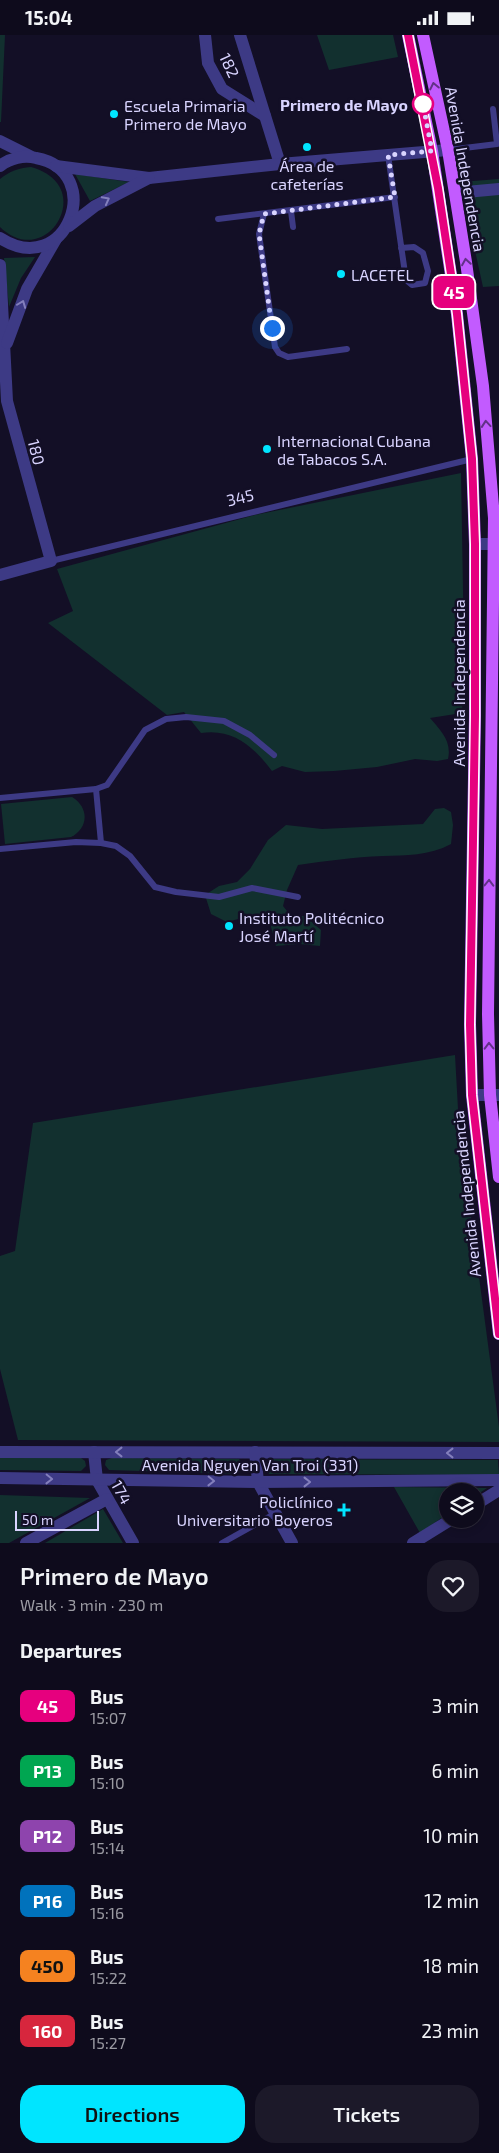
<!DOCTYPE html>
<meta charset="utf-8">
<style>
:root{--surface:#0e0b1c;--page:#1c1929;--text:#f1f3f6;--muted:#9b9ba3;--line:#2e2b3b;--accent:#00e5ff}
body{margin:0;font-family:"Exo 2",sans-serif;background:var(--page);color:var(--text);height:100vh;display:flex;flex-direction:column;font-size:19px;white-space:nowrap}
*{box-sizing:border-box;margin:0}
p{font-size:16px;color:var(--muted)}
.icon{flex:none;width:28px;height:28px;fill:none;stroke:currentColor;stroke-width:2;stroke-linecap:round;stroke-linejoin:round}
.map{position:relative;height:1508px;overflow:hidden}
.sheet{display:flex;flex-direction:column;background:var(--surface);flex:1}
.sheet>*{flex:none}
.badge{padding:0 10px;border-radius:8px;font-size:18px;line-height:32px}
.tools{position:absolute;left:439px;top:1448px;display:grid;gap:10px}
.tools a{display:grid;place-items:center;width:45px;height:45px;border-radius:50%;background:var(--surface);box-shadow:0 2px 8px #0003,0 0 0 1px var(--line);font-size:25px}
.scale{position:absolute;left:15px;bottom:12px;width:84px;box-sizing:border-box;padding-left:5px;border:2px solid #d9d4ff;border-top:0;font-size:14px;line-height:18px;white-space:nowrap;color:#d9d4ff;-webkit-text-stroke:4px #130f26;paint-order:stroke}
.you{position:absolute;width:25px;height:25px;margin:-12px;border:4px solid #fff;border-radius:50%;background:#1a73e8;box-shadow:0 0 0 8px #1a73e833}
.map>.badge{position:absolute;translate:-50% -50%;box-shadow:0 0 0 2px #fff}
h2{padding:0 20px;font-size:19px;line-height:45px}
.round{display:grid;place-items:center;flex:none;width:52px;height:52px;border-radius:20px;background:var(--page)}
.summary{display:flex;align-items:center;justify-content:space-between;height:85px;padding:0 20px}
h1{font-size:24px;font-weight:600;line-height:38px}
.action{display:flex;gap:10px;margin-top:auto;padding:10px 20px}
.action a{flex:1;height:58px;border-radius:20px;background:var(--accent);color:#111;font-size:20px;font-weight:600;line-height:58px;text-align:center}
.action a+a{background:var(--page);color:var(--text)}
ul{padding:0;list-style:none}
li{display:flex;align-items:center;gap:15px;height:65px;padding:0 20px}
li div{flex:1}
li b{display:block;font-size:19px}
li em{font-style:normal}
li .badge{min-width:55px;font-weight:700;text-align:center}
.status{display:flex;justify-content:space-between;align-items:center;height:35px;padding:0 25px;background:var(--surface);direction:ltr}
.status svg{height:14px;fill:currentColor}
.map>svg:first-child{display:block}
.green{fill:#12302f}
.lines{fill:none;stroke-linecap:round;stroke-linejoin:round}
.service{stroke:#3d3a85;stroke-width:6}
.minor{stroke:#3d3a85;stroke-width:12}
.tertiary{stroke:#3d3a85;stroke-width:12}
.primary{stroke:#c25bff;stroke-width:12}
.oneway{stroke:#623188}
.oneway2{stroke:#837fbc}
.line-casing{stroke:#fff;stroke-width:11}
.line{stroke:#e6007e;stroke-width:8}
.walk{stroke:#d9d4ff;stroke-width:5;stroke-dasharray:0 9}
.stop-dot{fill:#fff;stroke:#e6007e;stroke-width:2.5}
.poi-dot{fill:#00e5ff;stroke:#130f26;stroke-width:2}
.labels{text-anchor:middle;dominant-baseline:central;stroke-width:5;stroke-linejoin:round;paint-order:stroke}
.street-label{font-size:16px;fill:#d9d4ff;stroke:#130f26}
.stop-label{font-size:16px;font-weight:bold;fill:#d9d4ff;stroke:#130f26;text-anchor:end}
.poi-label{font-size:16px;fill:#d9d4ff;stroke:#130f26;text-anchor:start}
</style>
<div class="status"><b>15:04</b><svg viewBox="0 0 49 12"><path d="M0 12V9h3v3zM5 12V6h3v6zM10 12V3h3v9zM15 12V0h3v12zM26 1h20v11H26zM47 4h2v5h-2z"/></svg></div>
<div class="map">
<svg width="499" height="1508" viewBox="0 0 499 1508">
<rect width="100%" height="100%" fill="#130f26"/>
<g class="green">
<polygon points="0,0 5,0 1,87 0,87"/>
<polygon points="317,0 393,0 398,22 329,35"/>
<path d="M31,132C99,151 46,237 0,192V144C10,136 18,133 31,132Z"/>
<polygon points="75,139 129,147 90,166"/>
<polygon points="499,144 499,251 483,252 460,147"/>
<polygon points="35,222 21,243 9,272 4,223"/>
<path d="M461,438L464,613L462,678L430,683C441,696 452,706 448,724L437,726L415,724L377,732L334,736L305,737L282,731L272,736C254,712 233,693 201,698L184,677L167,680L48,588L73,576L57,534L255,480Z"/>
<path d="M72,762C89,772 89,793 71,802L5,809L1,769Z"/>
<path d="M444,773L451,777L453,790L451,809C429,821 406,820 383,821C354,822 326,826 298,830L287,855L283,871L291,881H305L321,895L320,911L299,909L276,911L270,888L253,880L227,887L211,879L205,860L219,851L237,847L250,834L268,805L286,790L322,794L423,789L435,774Z"/>
<polygon points="455,1020 459,1092 499,1392 499,1407 18,1405 0,1334 0,1221 15,1216 33,1088"/>
<polygon points="0,1423 81,1423 85,1426 86,1431 81,1436 0,1435"/>
<polygon points="112,1423 239,1424 243,1429 242,1435 237,1439 109,1435 105,1430 106,1425"/>
<polygon points="271,1424 498,1425 499,1440 269,1439 266,1434 267,1427"/>
<polygon points="394,1452 487,1453 475,1461 475,1456 448,1456 447,1479 420,1498"/>
<polygon points="0,1460 90,1463 9,1508 0,1508"/>
<polygon points="103,1474 123,1508 45,1508"/>
</g>
<g class="lines">
<g class="service">
<polyline points="448,115 497,109 493,74"/>
<polyline points="388,120 406,245 412,250 425,248 428,236 423,218 414,212 401,213"/>
<polyline points="291,176 293,192"/>
<polyline points="264,179 259,199 275,312 279,318 288,322 347,314"/>
<polyline points="218,184 395,162"/>
<polyline points="51,526 472,424"/>
<polyline points="96,754 101,808"/>
<polyline points="0,763 96,754 107,750 145,695 166,684 186,682 224,686 250,700 274,720"/>
<polyline points="0,814 76,807 101,808 116,811 130,821 155,852 176,857 219,862 252,853 298,862"/>
<polyline points="222,1508 276,1478"/>
</g>
<g class="minor">
<polyline points="205,0 208,28 222,54 265,81"/>
<polyline points="240,0 280,129"/>
<polyline points="0,106 30,121"/>
<polyline points="455,158 499,154"/>
<polyline points="0,230 7,366 51,526 0,540"/>
<polyline points="7,308 27,254 56,204"/>
<polyline points="475,509 499,509"/>
<polyline points="472,1060 499,1060"/>
<polyline points="94,1417 97,1445 133,1508"/>
<polyline points="258,1447 292,1508"/>
<polyline points="475,1470 499,1455"/>
<polyline points="26,1508 107,1464"/>
<polyline points="413,1508 452,1484"/>
</g>
<g class="tertiary">
<path d="M0,131C10,123 24,120 36,123C107,136 67,246 0,203"/>
<polyline points="56,131 149,143 280,129 448,115"/>
<polyline points="69,191 95,171 149,143"/>
<polyline points="0,1417 499,1418"/>
<polyline points="255,1417 258,1447"/>
<polyline points="0,1443 258,1447 499,1445"/>
</g>
<g class="primary">
<polyline points="408,0 432,116 457,279 472,424 475,509 475,681 470,989 472,1060 499,1299"/>
<polyline points="423,0 448,115 466,227 483,351 494,483 488,979 490,1060 499,1142"/>
</g>
</g>
<defs><path id="oneway-chevron" d="M-2-3.5L2.5 0L-2 3.5" fill="none" stroke-width="1.6" stroke-linecap="round" stroke-linejoin="round" transform="scale(1.25)"/></defs>
<g class="oneway">
<use href="#oneway-chevron" transform="translate(434 51) rotate(-102)"/>
<use href="#oneway-chevron" transform="translate(466 227) rotate(-99)"/>
<use href="#oneway-chevron" transform="translate(486 389) rotate(-95)"/>
<use href="#oneway-chevron" transform="translate(489 848) rotate(-89)"/>
<use href="#oneway-chevron" transform="translate(489 1011) rotate(-91)"/>
</g>
<g class="oneway2">
<use href="#oneway-chevron" transform="translate(106 165) rotate(-28)"/>
<use href="#oneway-chevron" transform="translate(22 269) rotate(-69)"/>
<use href="#oneway-chevron" transform="translate(119 1417) rotate(-180)"/>
<use href="#oneway-chevron" transform="translate(450 1418) rotate(-180)"/>
<use href="#oneway-chevron" transform="translate(49 1444) rotate(1)"/>
<use href="#oneway-chevron" transform="translate(211 1446) rotate(1)"/>
<use href="#oneway-chevron" transform="translate(307 1447)"/>
</g>
<g class="lines">
<defs>
<polyline id="line" points="408,0 438,153 457,279 472,424 475,509 475,681 470,990 472,1060 499,1299"/>
</defs>
<use href="#line" class="line-casing"/>
<use href="#line" class="line"/>
<polyline class="walk" points="272,293 259,199 264,179 395,162 388,120 432,116 423,69"/>
</g>
<circle class="stop-dot" cx="423" cy="69" r="10"/>
<g class="poi-dot">
<circle cx="114" cy="79" r="5"/>
<circle cx="307" cy="112" r="5"/>
<circle cx="341" cy="239" r="5"/>
<circle cx="267" cy="414" r="5"/>
<circle cx="229" cy="891" r="5"/>
<path d="M341.5 1467.5h5v5h5v5h-5v5h-5v-5h-5v-5h5z"/>
</g>
<g class="labels">
<g class="street-label">
<text transform="translate(230 30) rotate(65)">182</text>
<text transform="translate(466 134) rotate(80)">Avenida Independencia</text>
<text transform="translate(37 417) rotate(76)">180</text>
<text transform="translate(240 462) rotate(-14)">345</text>
<text transform="translate(458 648) rotate(-90)">Avenida Independencia</text>
<text transform="translate(466 1159) rotate(-96)">Avenida Independencia</text>
<text x="250" y="1429">Avenida Nguyen Van Troi (331)</text>
<text transform="translate(122 1457) rotate(61)">174</text>
</g>
<g class="stop-label">
<text x="408" y="69">Primero de Mayo</text>
</g>
<g class="poi-label">
<text x="124" y="70">Escuela Primaria<tspan x="124" dy="18">Primero de Mayo</tspan></text>
<text x="307" y="130" text-anchor="middle">Área de<tspan x="307" dy="18">cafeterías</tspan></text>
<text x="351" y="239">LACETEL</text>
<text x="277" y="405">Internacional Cubana<tspan x="277" dy="18">de Tabacos S.A.</tspan></text>
<text x="239" y="882">Instituto Politécnico<tspan x="239" dy="18">José Martí</tspan></text>
<text x="333" y="1466" text-anchor="end">Policlínico<tspan x="333" dy="18">Universitario Boyeros</tspan></text>
</g>
</g>
</svg>
<div class="tools">
<a><svg class="icon" aria-label="layers" viewBox="0 0 24 24"><path d="M12 4l9 5-9 5-9-5zM3 14l9 5 9-5"/></svg></a>
</div>
<div class="scale">50 m</div>
<div class="you" style="left:272px;top:293px"></div>
<b class="badge" style="left:454px;top:257px;background:#e6007e;color:#fff">45</b>
</div>
<section class="sheet">
<div class="summary"><div><h1>Primero de Mayo</h1><p>Walk · 3 min · 230 m</p></div><a class="round"><svg class="icon" aria-label="heart" viewBox="0 0 24 24"><path d="M12 20l-8-8c-3-5 5-10 8-4 3-6 11-1 8 4z"/></svg></a></div>
<h2>Departures</h2>
<ul>
<li><span class="badge" style="background:#e6007e;color:#fff">45</span><div><b>Bus</b><p>15:07</p></div><em>3 min</em></li>
<li><span class="badge" style="background:#00a651;color:#fff">P13</span><div><b>Bus</b><p>15:10</p></div><em>6 min</em></li>
<li><span class="badge" style="background:#8e44ad;color:#fff">P12</span><div><b>Bus</b><p>15:14</p></div><em>10 min</em></li>
<li><span class="badge" style="background:#0072bc;color:#fff">P16</span><div><b>Bus</b><p>15:16</p></div><em>12 min</em></li>
<li><span class="badge" style="background:#f58220;color:#111">450</span><div><b>Bus</b><p>15:22</p></div><em>18 min</em></li>
<li><span class="badge" style="background:#d7263d;color:#fff">160</span><div><b>Bus</b><p>15:27</p></div><em>23 min</em></li>
</ul>
<div class="action"><a>Directions</a><a>Tickets</a></div>
</section>
